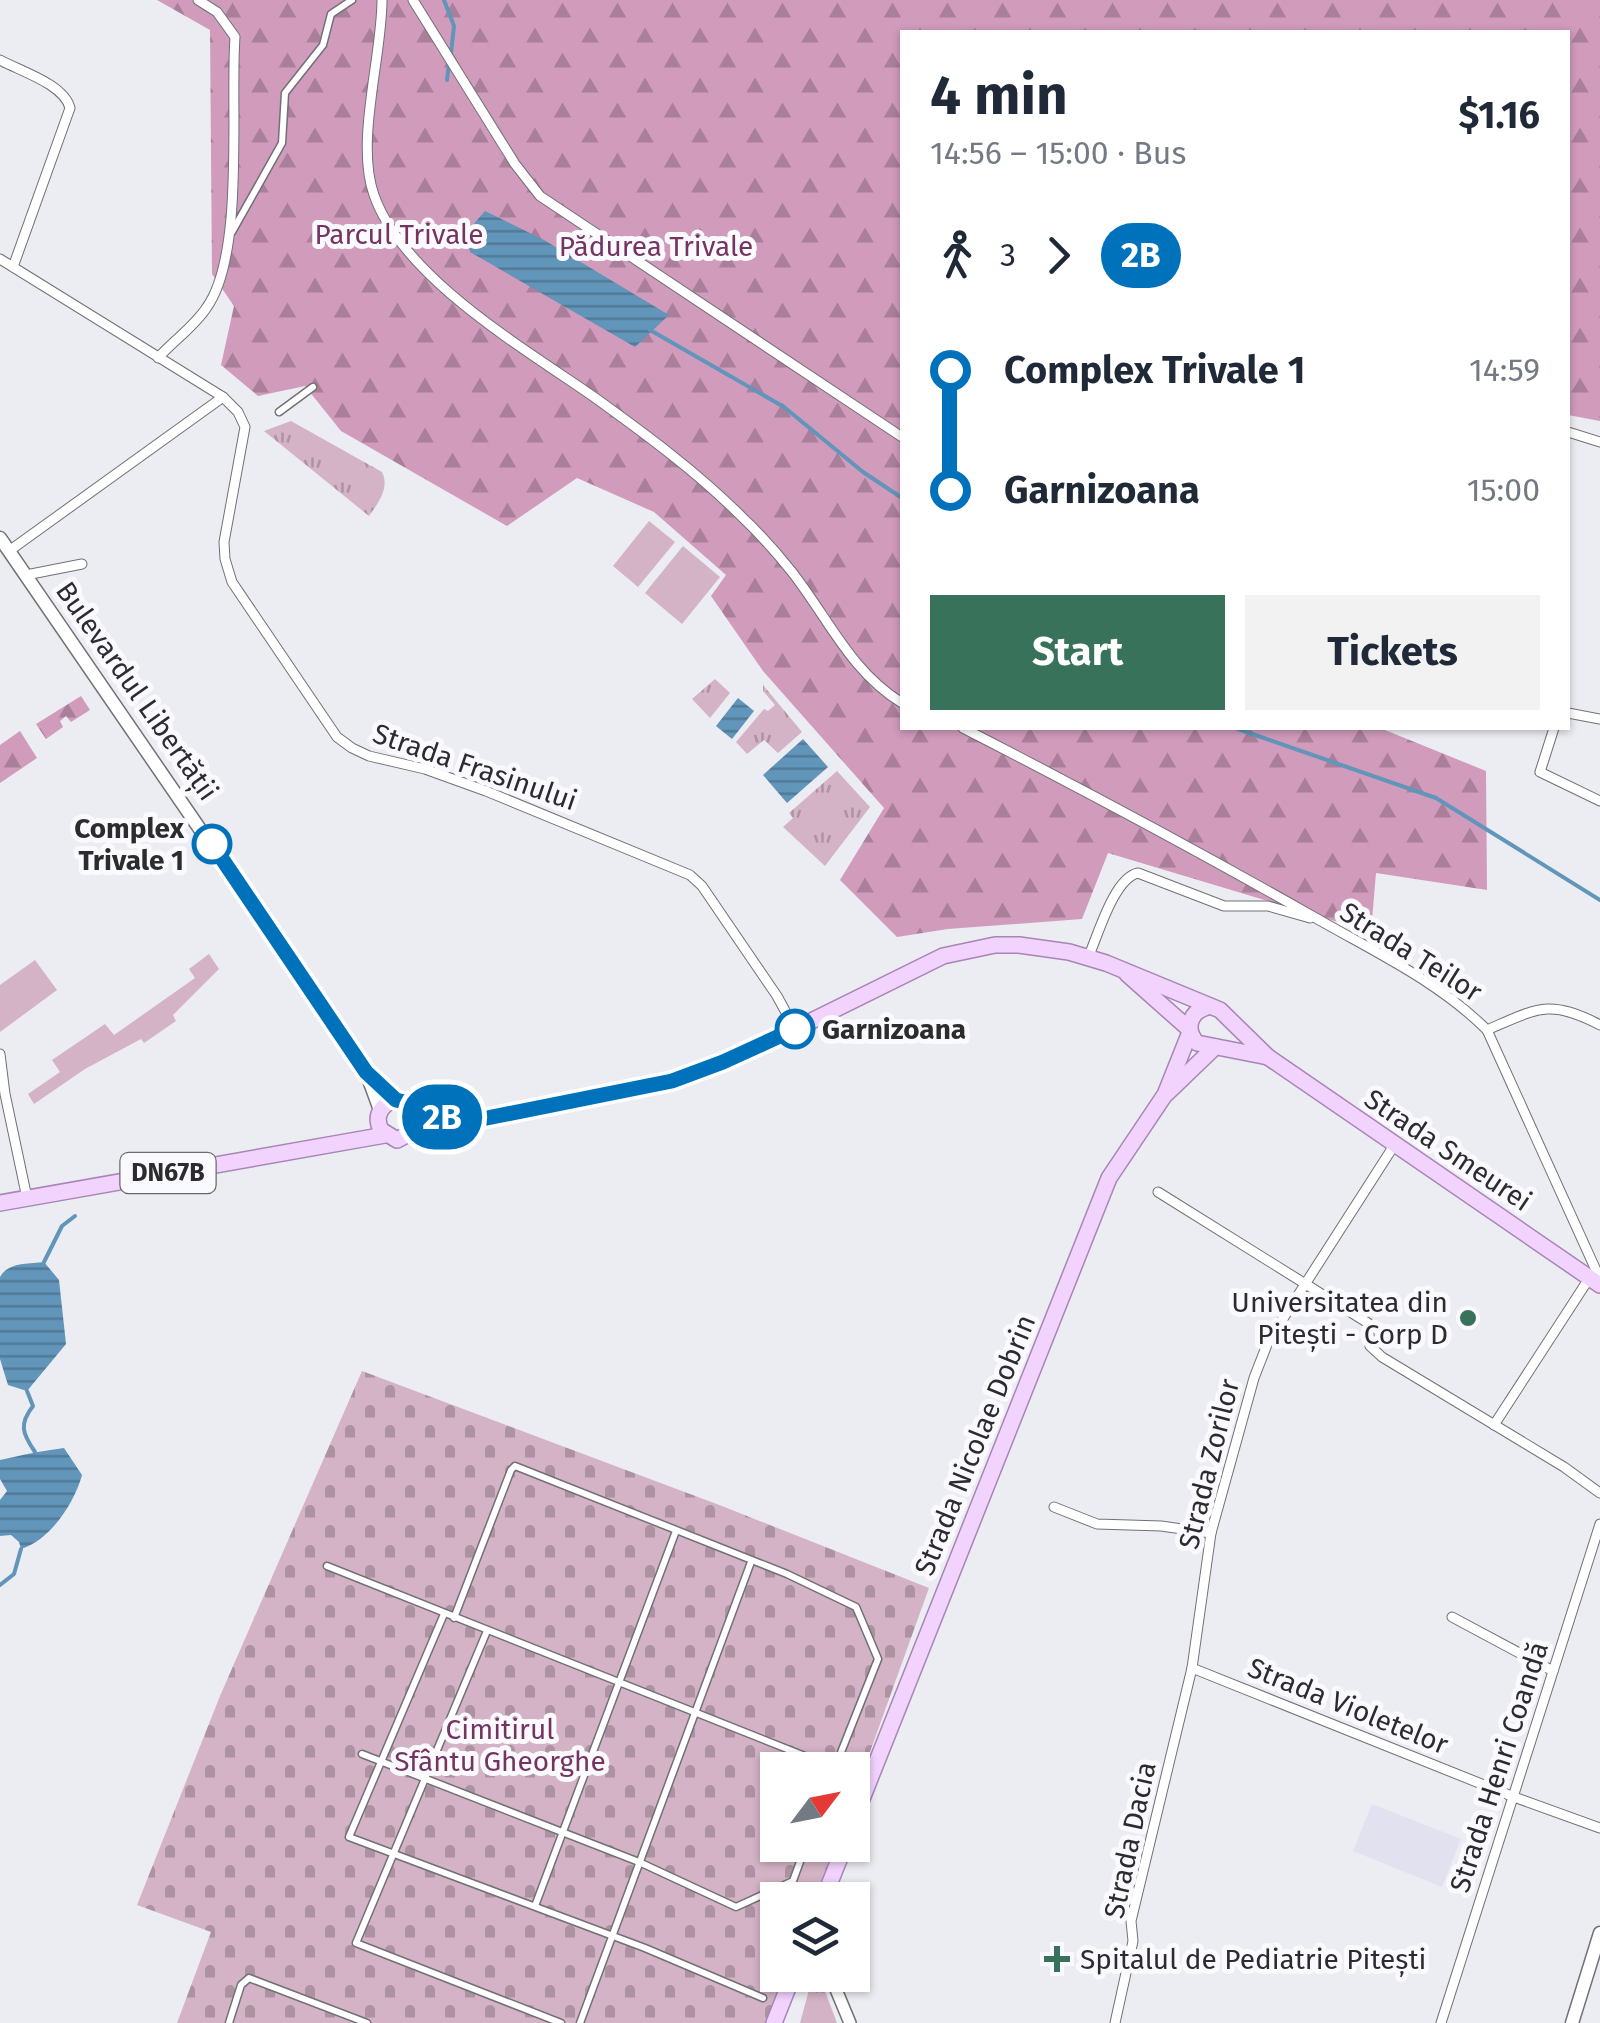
<!DOCTYPE html>
<meta charset="utf-8">
<style>
:root{--surface:#fff;--page:#f2f2f3;--text:#1f2937;--muted:#747a83;--accent:#39725a}
body{margin:0;font-family:"Fira Sans",sans-serif;background:var(--page);color:var(--text);height:100vh;display:flex;flex-direction:column;font-size:38px;white-space:nowrap}
*{box-sizing:border-box;margin:0}
p{font-size:32px;color:var(--muted)}
.icon{flex:none;width:55px;height:55px;fill:none;stroke:currentColor;stroke-width:2;stroke-linecap:round;stroke-linejoin:round}
.map{position:relative;flex:1;overflow:hidden}
.side{position:absolute;left:900px;top:30px;width:670px;height:700px;display:flex;flex-direction:column;background:var(--surface);border-radius:0px;box-shadow:0 2px 8px #0004}
.side>*{flex:none}
.badge{padding:0 20px;border-radius:32px;font-size:35px;line-height:65px}
.needle{width:65px;rotate:58deg}
.controls{position:absolute;left:760px;top:1752px;display:grid;gap:20px}
.controls a{display:grid;place-items:center;width:110px;height:110px;border-radius:0px;background:var(--surface);box-shadow:0 2px 8px #0004;font-size:50px}
.map>.badge{position:absolute;translate:-50% -50%;box-shadow:0 0 0 5px #fff}
.legs{display:flex;align-items:center;gap:15px;height:110px;padding:0 30px;font-size:32px}
.legs p{margin-inline-start:auto}
.head{display:flex;align-items:center;justify-content:space-between;height:170px;padding:0 30px}
h1{font-size:55px;font-weight:700;line-height:75px}
.primary-button{display:flex;gap:20px;margin-top:auto;padding:20px 30px}
.primary-button a{flex:1;height:115px;border-radius:0px;background:var(--accent);color:#fff;font-size:40px;font-weight:700;line-height:115px;text-align:center}
.primary-button a+a{background:var(--page);color:var(--text)}
ul{padding:0 30px;list-style:none}
li{display:flex;align-items:center;gap:35px;height:120px;font-size:38px}
li i{display:grid;place-items:center;width:15px;height:100%;margin:0 12px;background:currentColor}
li i::after{content:'';width:25px;height:25px;margin:-12px;border:8px solid;border-radius:50%;background:var(--surface)}
li p{margin-inline-start:auto}
li:first-child i{background:linear-gradient(#0000 50%,currentColor 0)}
li:last-child i{background:linear-gradient(currentColor 50%,#0000 0)}
.map>svg:first-child{display:block}
.built{fill:#e2e1ef}
.grass{fill:url(#grass-tufts)}
.forest{fill:url(#forest-firs)}
.cemetery{fill:url(#cemetery-stones)}
.garden{fill:#d5b3c7}
.water{fill:url(#water-rules)}
.lines{fill:none;stroke-linecap:round;stroke-linejoin:round}
.stream{stroke:#6195b9;stroke-width:4}
.pedestrian-casing{stroke:#717077;stroke-width:9}
.minor-casing{stroke:#717077;stroke-width:11}
.tertiary-casing{stroke:#717077;stroke-width:14}
.secondary-casing{stroke:#717077;stroke-width:15}
.primary-casing{stroke:#a785b5;stroke-width:18}
.pedestrian{stroke:#fff;stroke-width:6}
.minor{stroke:#fff;stroke-width:9}
.tertiary{stroke:#fff;stroke-width:11}
.secondary{stroke:#fff;stroke-width:12}
.primary{stroke:#f2d3fe;stroke-width:15}
.line-1-casing{stroke:#fff;stroke-width:22}
.line-1{stroke:#0072bc;stroke-width:15}
.stop-1-dot{fill:#fff;stroke:#0072bc;stroke-width:5}
.poi-dot{fill:#39725a;stroke:#faf9fe;stroke-width:4}
.labels{text-anchor:middle;dominant-baseline:central;stroke-width:10;stroke-linejoin:round;paint-order:stroke}
.shield{fill:#faf9fe;stroke:#6a6a6c;stroke-width:2.5}
.shield-label{font-size:25px;font-weight:bold;fill:#2c2c2e}
.park-label{font-size:28px;fill:#753460;stroke:#faf9fe}
.street-label{font-size:28px;fill:#2c2c2e;stroke:#faf9fe}
.stop-label{font-size:28px;font-weight:bold;fill:#2c2c2e;stroke:#faf9fe;text-anchor:end}
.poi-label{font-size:28px;fill:#2c2c2e;stroke:#faf9fe;text-anchor:end}
</style>
<div class="map">
<svg width="1600" height="2023" viewBox="0 0 1600 2023">
<defs>
<pattern id="grass-tufts" width="24" height="20" patternUnits="userSpaceOnUse" patternTransform="scale(2.5)"><rect width="24" height="20" fill="#d5b3c7"/><path d="M3 7l-1-3M5 7V3M7 7l1-3M15 17l-1-3M17 17v-4M19 17l1-3" fill="none" stroke="#ad92a2"/></pattern>
<pattern id="forest-firs" width="22" height="20" patternUnits="userSpaceOnUse" patternTransform="scale(2.5)"><rect width="22" height="20" fill="#d19bbc"/><path d="M5 1l3.5 6h-7zM16 11l3.5 6h-7z" fill="#aa7f99"/></pattern>
<pattern id="cemetery-stones" width="16" height="16" patternUnits="userSpaceOnUse" patternTransform="scale(2.5)"><rect width="16" height="16" fill="#d5b3c7"/><path d="M2 7V4a2 2 0 0 1 4 0v3zM10 15v-3a2 2 0 0 1 4 0v3z" fill="#ad92a2"/></pattern>
<pattern id="water-rules" width="6" height="5" patternUnits="userSpaceOnUse" patternTransform="scale(2.5)"><rect width="6" height="5" fill="#6195b9"/><path d="M0 2.5h6" fill="none" stroke="#507a97"/></pattern>
</defs>
<rect width="100%" height="100%" fill="#ececf3"/>
<polygon class="built" points="1372,1804 1461,1839 1442,1887 1353,1851"/>
<g class="grass">
<path d="M291,421L382,472C390,488 378,503 369,516L264,431Z"/>
<polygon points="715,679 730,693 710,718 692,699"/>
<polygon points="763,685 802,732 778,753 764,740 747,754 736,742 764,709 768,711 775,705 763,691"/>
<polygon points="837,771 870,807 825,866 783,827 793,818 789,813"/>
<polygon points="813,1975 819,1975 837,2023 800,2023"/>
</g>
<g class="forest">
<polygon points="157,0 1600,0 1600,421 1568,415 1568,32 902,32 902,728 1380,728 1486,771 1487,890 1376,873 1371,932 1108,853 1082,919 948,929 897,937 840,880 884,808 763,671 711,596 726,575 654,512 577,478 507,526 341,431 305,386 258,396 221,365 234,306 212,274 210,30"/>
<polygon points="81,696 90,710 71,722 66,716 60,721 63,727 46,739 36,724"/>
<polygon points="20,731 37,758 0,783 0,745"/>
</g>
<polygon class="cemetery" points="362,1371 722,1506 929,1588 853,1799 852,1770 778,1770 778,1845 836,1845 816,1900 778,1900 778,1975 789,1975 771,2023 177,2023 211,1932 137,1905 220,1696"/>
<g class="garden">
<polygon points="649,521 675,542 638,587 613,566"/>
<polygon points="683,546 720,577 682,624 645,593"/>
<polygon points="209,954 219,969 173,1015 176,1021 144,1043 141,1039 85,1069 34,1104 28,1094 60,1072 52,1060 105,1024 114,1035 195,978 189,969"/>
<polygon points="35,960 57,990 0,1032 0,985"/>
</g>
<g class="water">
<polygon points="485,211 544,240 669,315 635,347 470,252 465,234"/>
<polygon points="738,698 754,711 732,739 716,726"/>
<polygon points="803,739 828,767 787,803 763,775"/>
<path d="M44,1262L59,1280L66,1344L27,1391L8,1385L0,1359V1277C8,1262 29,1264 44,1262Z"/>
<path d="M64,1448L82,1475C74,1504 50,1540 21,1549L19,1542L11,1535L0,1536V1500L7,1491L0,1479V1460C22,1455 41,1451 64,1448Z"/>
</g>
<g class="lines">
<g class="stream">
<polyline points="444,0 454,26 451,53"/>
<polyline points="447,80 449,63"/>
<polyline points="650,330 784,407 863,472 902,498"/>
<polyline points="1235,728 1436,798 1600,900"/>
<polyline points="44,1262 62,1226 75,1216"/>
<path d="M27,1391L33,1406C19,1424 22,1433 35,1452"/>
<polyline points="0,1585 14,1574 21,1549"/>
</g>
<defs>
<g id="pedestrian">
<polyline points="232,232 282,143 285,93 323,45 331,14 352,0"/>
<polyline points="279,412 313,387"/>
<polyline points="327,1566 840,1770"/>
<polyline points="444,1614 349,1837 645,1948 763,1998"/>
<polyline points="454,1618 511,1470 515,1466 787,1574 856,1607 878,1659 834,1770"/>
<polyline points="487,1631 356,1943 561,2023"/>
<polyline points="362,1754 639,1862 736,1907 793,1881 806,1845"/>
<polyline points="852,1775 867,1781"/>
<polyline points="535,1906 676,1531"/>
<polyline points="229,2023 241,1985 249,1978 367,2023"/>
<polyline points="580,2023 751,1562"/>
</g>
<g id="minor">
<path d="M382,0C382,57 355,142 374,195C403,278 524,348 594,397C644,433 697,472 741,516C759,533 777,553 792,572C828,618 851,672 902,703"/>
<polyline points="413,0 515,164 540,196 902,437"/>
<path d="M0,60C20,71 64,84 70,108L13,267"/>
<polyline points="0,259 223,397 238,412 245,427 224,542 225,559 232,582 337,737 352,748 369,756 425,769 486,791 690,875 702,886 777,996 795,1029"/>
<path d="M158,358C173,341 195,326 207,307C245,253 230,105 235,37L217,12L198,0"/>
<polyline points="1568,432 1600,442"/>
<polyline points="9,551 223,397"/>
<polyline points="26,575 82,564"/>
<polyline points="1568,713 1600,719"/>
<path d="M963,728C1082,789 1198,851 1314,917C1373,951 1438,981 1487,1030L1600,1279"/>
<polyline points="1554,728 1540,772 1600,801"/>
<path d="M1088,958C1098,935 1114,878 1138,873L1224,906H1268L1310,918"/>
<path d="M1487,1030C1536,1009 1549,998 1600,1025"/>
<polyline points="0,1054 5,1094 27,1198"/>
<polyline points="1158,1192 1368,1323 1370,1346 1382,1357 1564,1467 1600,1493"/>
<polyline points="1494,1425 1590,1277"/>
<polyline points="1054,1507 1097,1524 1161,1526 1211,1533"/>
<polyline points="1452,1617 1553,1671"/>
<polyline points="1192,1668 1514,1797 1600,1828"/>
<polyline points="1115,2023 1133,1941 1131,1921 1192,1668 1211,1533 1254,1378 1268,1342 1395,1144"/>
<polyline points="1441,2023 1600,1524"/>
</g>
<polyline id="tertiary" points="830,1975 850,2023"/>
<g id="secondary">
<polyline points="0,538 331,1020 366,1072 380,1110"/>
<polyline points="368,1074 396,1100"/>
<polyline points="1572,2023 1600,1933"/>
</g>
<g id="primary">
<polyline points="1127,974 1189,1029"/>
<path d="M1207,1007C1190,1012 1184,1029 1197,1043L1268,1057"/>
<polyline points="1166,1092 1190,1032"/>
<path d="M414,1131L416,1112L408,1103L390,1101C379,1109 375,1118 381,1130L397,1140L414,1131L672,1081L775,1039L943,956L995,945H1019L1069,952L1106,963L1220,1010L1268,1057L1600,1285"/>
<polyline points="0,1203 385,1135"/>
<polyline points="852,1824 1109,1178 1164,1096 1215,1047"/>
<polyline points="823,1900 845,1845"/>
<polyline points="774,2023 793,1975"/>
</g>
</defs>
<use href="#pedestrian" class="pedestrian-casing"/>
<use href="#minor" class="minor-casing"/>
<use href="#tertiary" class="tertiary-casing"/>
<use href="#secondary" class="secondary-casing"/>
<use href="#primary" class="primary-casing"/>
<use href="#pedestrian" class="pedestrian"/>
<use href="#minor" class="minor"/>
<use href="#tertiary" class="tertiary"/>
<use href="#secondary" class="secondary"/>
<use href="#primary" class="primary"/>
</g>
<g class="lines">
<defs>
<polyline id="line-1" points="212,844 366,1072 396,1100 408,1103 416,1112 467,1122 672,1081 723,1062 795,1029"/>
</defs>
<use href="#line-1" class="line-1-casing"/>
<use href="#line-1" class="line-1"/>
</g>
<g class="stop-1-dot">
<circle cx="212" cy="844" r="18"/>
<circle cx="795" cy="1029" r="18"/>
</g>
<g class="poi-dot">
<circle cx="1468" cy="1318" r="10"/>
<path d="M1052 1944h10v10h10v10h-10v10h-10v-10h-10v-10h10z"/>
</g>
<g class="labels">
<rect class="shield" x="120.5" y="1153" width="95" height="40" rx="8"/>
<g class="shield-label">
<text x="168" y="1173">DN67B</text>
</g>
<g class="park-label">
<text x="399" y="234">Parcul Trivale</text>
<text x="656" y="246">Pădurea Trivale</text>
<text x="500" y="1729">Cimitirul<tspan x="500" dy="32">Sfântu Gheorghe</tspan></text>
</g>
<g class="street-label">
<text transform="translate(137 691) rotate(55)">Bulevardul Libertății</text>
<text transform="translate(475 767) rotate(19)">Strada Frasinului</text>
<text transform="translate(1411 952) rotate(32)">Strada Teilor</text>
<text transform="translate(1448 1150) rotate(34)">Strada Smeurei</text>
<text transform="translate(975 1445) rotate(-68)">Strada Nicolae Dobrin</text>
<text transform="translate(1209 1464) rotate(-76)">Strada Zorilor</text>
<text transform="translate(1348 1706) rotate(22)">Strada Violetelor</text>
<text transform="translate(1499 1767) rotate(-72)">Strada Henri Coandă</text>
<text transform="translate(1130 1840) rotate(-78)">Strada Dacia</text>
</g>
<g class="stop-label">
<text x="184" y="828">Complex<tspan x="184" dy="32">Trivale 1</tspan></text>
<text x="822" y="1029" text-anchor="start">Garnizoana</text>
</g>
<g class="poi-label">
<text x="1448" y="1302">Universitatea din<tspan x="1448" dy="32">Pitești - Corp D</tspan></text>
<text x="1080" y="1959" text-anchor="start">Spitalul de Pediatrie Pitești</text>
</g>
</g>
</svg>
<div class="controls">
<a><svg class="needle" viewBox="-14 -14 28 28"><path d="M0-13l5 13h-10z" fill="#e53935"/><path d="M0 13l5-13h-10z" fill="#747a83"/></svg></a>
<a><svg class="icon" aria-label="layers" viewBox="0 0 24 24"><path d="M12 4l9 5-9 5-9-5zM3 14l9 5 9-5"/></svg></a>
</div>
<b class="badge" style="left:442px;top:1117px;background:#0072bc;color:#fff">2B</b>
<section class="side">
<div class="head"><div><h1>4 min</h1><p>14:56 – 15:00 · Bus</p></div><b>$1.16</b></div>
<div class="legs"><svg class="icon" aria-label="walk" viewBox="0 0 24 24"><circle cx="13" cy="4" r="2"/><path d="M13 8l-2 6 4 7M11 14l-3 7M7 12l3-4h3l4 4"/></svg>3<svg class="icon" aria-label="forward" viewBox="0 0 24 24"><path d="M9 5l7 7-7 7"/></svg><b class="badge" style="background:#0072bc;color:#fff">2B</b></div>
<ul>
<li><i style="color:#0072bc"></i><b>Complex Trivale 1</b><p>14:59</p></li>
<li><i style="color:#0072bc"></i><b>Garnizoana</b><p>15:00</p></li>
</ul>
<div class="primary-button"><a>Start</a><a>Tickets</a></div>
</section>
</div>
